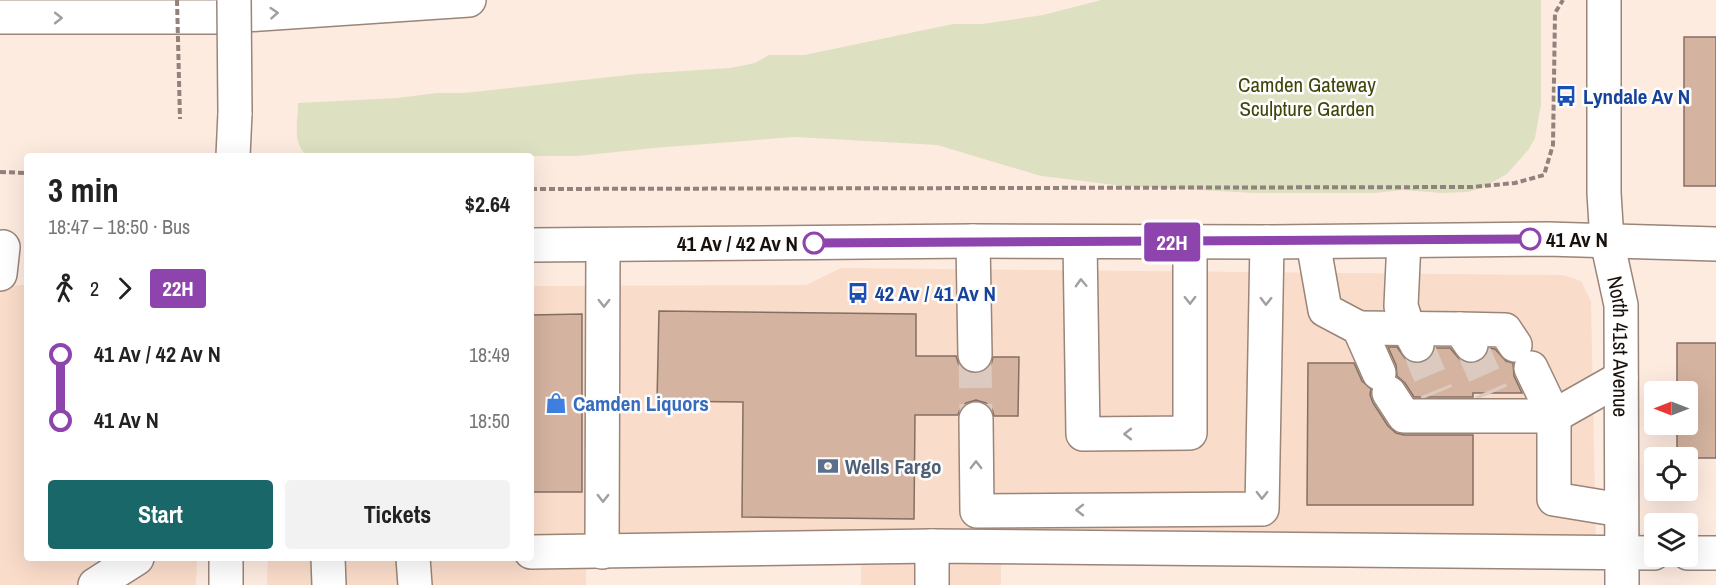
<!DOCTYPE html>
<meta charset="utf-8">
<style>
:root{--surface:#fff;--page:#f2f2f2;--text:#222;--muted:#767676;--accent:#196769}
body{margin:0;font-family:"Archivo Narrow",sans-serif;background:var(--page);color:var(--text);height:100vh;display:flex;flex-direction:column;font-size:22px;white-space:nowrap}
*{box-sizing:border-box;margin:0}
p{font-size:20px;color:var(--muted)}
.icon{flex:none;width:33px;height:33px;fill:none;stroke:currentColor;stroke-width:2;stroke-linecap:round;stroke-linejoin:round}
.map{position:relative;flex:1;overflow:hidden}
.side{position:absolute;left:24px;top:153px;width:510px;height:408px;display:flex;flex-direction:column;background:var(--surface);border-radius:6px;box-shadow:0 6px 24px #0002}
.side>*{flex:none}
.badge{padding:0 12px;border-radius:4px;font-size:21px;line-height:39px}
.needle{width:39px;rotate:270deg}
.tools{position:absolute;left:1644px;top:381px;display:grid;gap:12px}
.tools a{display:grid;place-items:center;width:54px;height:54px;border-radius:6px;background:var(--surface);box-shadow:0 6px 24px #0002;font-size:30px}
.map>.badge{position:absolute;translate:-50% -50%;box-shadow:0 0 0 3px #fff}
.legs{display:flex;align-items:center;gap:9px;height:66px;padding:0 24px;font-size:20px}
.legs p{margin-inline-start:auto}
.head{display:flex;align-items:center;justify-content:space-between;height:102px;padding:0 24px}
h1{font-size:33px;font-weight:800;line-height:45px}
.button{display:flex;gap:12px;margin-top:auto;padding:12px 24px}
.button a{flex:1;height:69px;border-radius:6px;background:var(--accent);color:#fff;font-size:24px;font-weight:800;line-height:69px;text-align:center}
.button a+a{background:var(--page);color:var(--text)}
ul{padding:0 24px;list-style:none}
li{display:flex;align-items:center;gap:21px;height:66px;font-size:22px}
li i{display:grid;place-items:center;width:9px;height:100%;margin:0 8px;background:currentColor}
li i::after{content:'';width:15px;height:15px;margin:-8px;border:4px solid;border-radius:50%;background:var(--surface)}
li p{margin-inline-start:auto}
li:first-child i{background:linear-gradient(#0000 50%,currentColor 0)}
li:last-child i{background:linear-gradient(currentColor 50%,#0000 0)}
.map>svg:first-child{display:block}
.built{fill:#fadcca}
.green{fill:#dee1c1}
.building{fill:#d4b3a0;stroke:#846f63;stroke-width:1.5}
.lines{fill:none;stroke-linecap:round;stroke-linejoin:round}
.minor-tunnel{stroke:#dccac0;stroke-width:33;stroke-dasharray:33 16;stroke-linecap:butt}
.minor-casing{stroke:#9a8578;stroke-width:36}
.highway-casing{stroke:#9a8578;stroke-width:36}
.path{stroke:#91837b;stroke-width:4;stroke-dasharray:6 3;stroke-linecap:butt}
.minor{stroke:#fff;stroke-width:33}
.highway{stroke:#fff;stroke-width:33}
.minor-bridge-casing{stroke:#9a8578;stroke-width:36;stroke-linecap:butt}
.path-bridge{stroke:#91837b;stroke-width:4;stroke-dasharray:6 3;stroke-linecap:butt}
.minor-bridge{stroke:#fff;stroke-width:33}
.oneway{stroke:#a39f9d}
.line-1-casing{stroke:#fff;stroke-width:14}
.line-1{stroke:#8e44ad;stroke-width:9}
.stop-1-dot{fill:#fff;stroke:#8e44ad;stroke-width:3}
.labels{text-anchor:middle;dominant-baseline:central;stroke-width:5;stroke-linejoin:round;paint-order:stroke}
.park-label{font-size:21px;fill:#414409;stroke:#fdfdfd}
.transit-label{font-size:21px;font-weight:bold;fill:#164399;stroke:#fdfdfd;text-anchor:start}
.stop-label{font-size:21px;font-weight:bold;fill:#18100b;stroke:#fdfdfd;text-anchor:start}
.street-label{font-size:21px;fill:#18100b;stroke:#fdfdfd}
.shop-label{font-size:21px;font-weight:bold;fill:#366cbe;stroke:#fdfdfd;text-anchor:start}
.service-label{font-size:21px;font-weight:bold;fill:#4e5e75;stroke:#fdfdfd;text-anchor:start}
</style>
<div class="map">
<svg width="1716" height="585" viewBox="0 0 1716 585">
<rect width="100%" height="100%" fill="#feebe0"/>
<g class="built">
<polygon points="841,268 1563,275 1581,281 1591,301 1596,546 1001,542 1001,585 861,585 861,557 586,558 586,585 267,585 268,558 531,558 531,286 806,285"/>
<polygon points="27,285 27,558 197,558 196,585 0,585 0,286"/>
</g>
<path class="green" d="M1101,0H1541V105L1535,138L1529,149L1507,174L1484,187L1468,192L1441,193L1403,190L1375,193H1254L1123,186L1041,176L937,145L795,137L654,148L578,156H309C291,147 298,120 298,103L398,98L436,93H464L637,74L730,68L755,63L769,55H804L953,24H982L1043,15Z"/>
<g class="building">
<rect x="1684" y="37" width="32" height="149"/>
<polygon points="659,311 916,314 916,356 956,356 959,365 965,371 975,374 985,371 991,365 993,357 1019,357 1018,416 994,416 992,409 986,403 976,400 966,403 960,409 958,415 915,415 914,519 742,517 743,402 657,401"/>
<polygon points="582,314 582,492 531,492 531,315"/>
<polygon points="1677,343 1716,343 1716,458 1677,458 1677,424 1688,424 1688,392 1677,392"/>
<polygon points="1388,347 1397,347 1407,361 1417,364 1426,361 1433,355 1435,348 1450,348 1462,362 1472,364 1482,360 1488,354 1489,348 1495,349 1506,361 1513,363 1514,376 1522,393 1473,393 1473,397 1414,397 1405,383 1397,376 1396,365"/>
<polygon points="1308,363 1354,363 1362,381 1371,389 1370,395 1373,403 1388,426 1396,433 1404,435 1473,435 1473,505 1307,505"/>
</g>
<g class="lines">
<g class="minor-tunnel">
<polyline points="1417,345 1437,393"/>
<polyline points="1471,345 1492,393"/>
<polyline points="975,355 976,419"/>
</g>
<defs>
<g id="minor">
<path id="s1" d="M1604,0V193L1607,241L1621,305L1622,585"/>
<polyline points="233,156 235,113"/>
<polyline points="973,241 975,355"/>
<polyline points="1404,241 1401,306 1408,328 1417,345"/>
<polyline points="1080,242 1083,434 1190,433 1190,242"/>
<polyline points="1313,242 1325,310 1359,328 1379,373"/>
<polyline points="531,245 973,241 1267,242 1547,239 1716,244"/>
<polyline points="0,274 3,247"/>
<polyline points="1359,328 1460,329 1471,345"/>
<polyline points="1460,329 1505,330 1515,345"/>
<polyline points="1531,368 1554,416 1554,499 1621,510"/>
<polyline points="1389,393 1404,416 1554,416 1621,378"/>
<polyline points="976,419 977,511 1262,509 1267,242"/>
<polyline points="531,552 932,546 1654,553"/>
<polyline points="602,552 603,245"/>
<polyline points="1688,553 1716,553"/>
<polyline points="226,558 226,585"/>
<polyline points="328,558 329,585"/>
<polyline points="413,558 415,585"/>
<polyline points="95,585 137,558"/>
<polyline points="932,585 932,546"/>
</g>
<polyline id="highway" points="0,17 215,17 469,0"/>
</defs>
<use href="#minor" class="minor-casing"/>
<use href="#highway" class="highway-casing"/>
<g class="path">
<polyline points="0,172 27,173"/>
<polyline points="531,189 1472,187 1515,183 1544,175 1553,145 1555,13 1563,0"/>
</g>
<use href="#minor" class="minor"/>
<use href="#highway" class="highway"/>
<defs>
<polyline id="minor-bridge" points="234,0 235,113"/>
</defs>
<use href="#minor-bridge" class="minor-bridge-casing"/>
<polyline class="path-bridge" points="177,0 180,119"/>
<use href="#minor-bridge" class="minor-bridge"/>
</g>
<defs><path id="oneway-chevron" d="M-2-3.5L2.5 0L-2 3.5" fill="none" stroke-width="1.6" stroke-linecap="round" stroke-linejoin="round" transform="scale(1.5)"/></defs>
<g class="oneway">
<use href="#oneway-chevron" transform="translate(274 13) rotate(-4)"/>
<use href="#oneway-chevron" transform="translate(58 18)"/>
<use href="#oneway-chevron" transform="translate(1081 283) rotate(-92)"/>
<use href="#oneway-chevron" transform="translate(1190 300) rotate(89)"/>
<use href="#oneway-chevron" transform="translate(1266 301) rotate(91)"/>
<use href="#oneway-chevron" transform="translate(604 303) rotate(90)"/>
<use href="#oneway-chevron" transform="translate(1128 434) rotate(180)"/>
<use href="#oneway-chevron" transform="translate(976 465) rotate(-90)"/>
<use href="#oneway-chevron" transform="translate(1262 495) rotate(91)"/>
<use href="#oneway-chevron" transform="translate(603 498) rotate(90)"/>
<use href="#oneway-chevron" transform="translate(1080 510) rotate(180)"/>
</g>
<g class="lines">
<defs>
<polyline id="line-1" points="814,243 1530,239"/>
</defs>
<use href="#line-1" class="line-1-casing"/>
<use href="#line-1" class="line-1"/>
</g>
<defs>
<symbol id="bus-bare" viewBox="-9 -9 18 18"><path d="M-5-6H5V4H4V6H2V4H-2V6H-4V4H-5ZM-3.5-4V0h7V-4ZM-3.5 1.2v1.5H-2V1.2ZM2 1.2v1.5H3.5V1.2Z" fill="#1a4fb4" stroke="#fdfdfd" stroke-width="2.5" paint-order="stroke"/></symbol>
<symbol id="shop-bare" viewBox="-9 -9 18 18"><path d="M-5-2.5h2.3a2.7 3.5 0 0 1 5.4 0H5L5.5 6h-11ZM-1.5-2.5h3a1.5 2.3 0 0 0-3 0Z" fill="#3f7fe0" stroke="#fdfdfd" stroke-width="2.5" paint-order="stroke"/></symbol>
<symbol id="bank-bare" viewBox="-9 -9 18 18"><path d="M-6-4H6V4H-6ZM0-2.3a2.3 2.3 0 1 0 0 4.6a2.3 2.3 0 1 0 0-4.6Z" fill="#5c6f8a" stroke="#fdfdfd" stroke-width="2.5" paint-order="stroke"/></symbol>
</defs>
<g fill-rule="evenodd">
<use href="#bus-bare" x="1551" y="81" width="30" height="30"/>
<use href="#bus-bare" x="843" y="278" width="30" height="30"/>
<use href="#shop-bare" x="541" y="388" width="30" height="30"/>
<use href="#bank-bare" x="813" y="451" width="30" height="30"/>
</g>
<g class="stop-1-dot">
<circle cx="1530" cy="239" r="10"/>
<circle cx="814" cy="243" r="10"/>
</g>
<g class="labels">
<g class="park-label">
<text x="1307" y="84">Camden Gateway<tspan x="1307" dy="24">Sculpture Garden</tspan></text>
</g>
<g class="transit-label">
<text x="1583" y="96">Lyndale Av N</text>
<text x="875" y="293">42 Av / 41 Av N</text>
</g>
<g class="stop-label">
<text x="1546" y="239">41 Av N</text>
<text x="798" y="243" text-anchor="end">41 Av / 42 Av N</text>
</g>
<g class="street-label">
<text stroke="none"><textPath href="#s1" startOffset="348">North 41st Avenue</textPath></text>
</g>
<g class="shop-label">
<text x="573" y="403">Camden Liquors</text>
</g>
<g class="service-label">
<text x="845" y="466">Wells Fargo</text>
</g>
</g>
</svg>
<div class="tools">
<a><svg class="needle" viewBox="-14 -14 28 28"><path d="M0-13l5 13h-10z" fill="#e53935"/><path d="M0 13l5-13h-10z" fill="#767676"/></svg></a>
<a><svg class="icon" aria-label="locate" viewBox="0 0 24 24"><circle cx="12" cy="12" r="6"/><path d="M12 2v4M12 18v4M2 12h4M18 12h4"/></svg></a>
<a><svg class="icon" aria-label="layers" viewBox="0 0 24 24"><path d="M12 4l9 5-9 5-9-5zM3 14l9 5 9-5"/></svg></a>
</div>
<b class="badge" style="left:1172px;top:242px;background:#8e44ad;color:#fff">22H</b>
<section class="side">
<div class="head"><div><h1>3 min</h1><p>18:47 – 18:50 · Bus</p></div><b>$2.64</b></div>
<div class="legs"><svg class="icon" aria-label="walk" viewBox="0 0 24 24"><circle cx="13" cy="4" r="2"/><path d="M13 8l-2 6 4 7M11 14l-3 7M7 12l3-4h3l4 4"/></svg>2<svg class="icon" aria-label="forward" viewBox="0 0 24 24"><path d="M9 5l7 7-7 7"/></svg><b class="badge" style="background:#8e44ad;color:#fff">22H</b></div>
<ul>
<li><i style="color:#8e44ad"></i><b>41 Av / 42 Av N</b><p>18:49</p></li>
<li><i style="color:#8e44ad"></i><b>41 Av N</b><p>18:50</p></li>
</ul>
<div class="button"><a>Start</a><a>Tickets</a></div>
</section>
</div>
